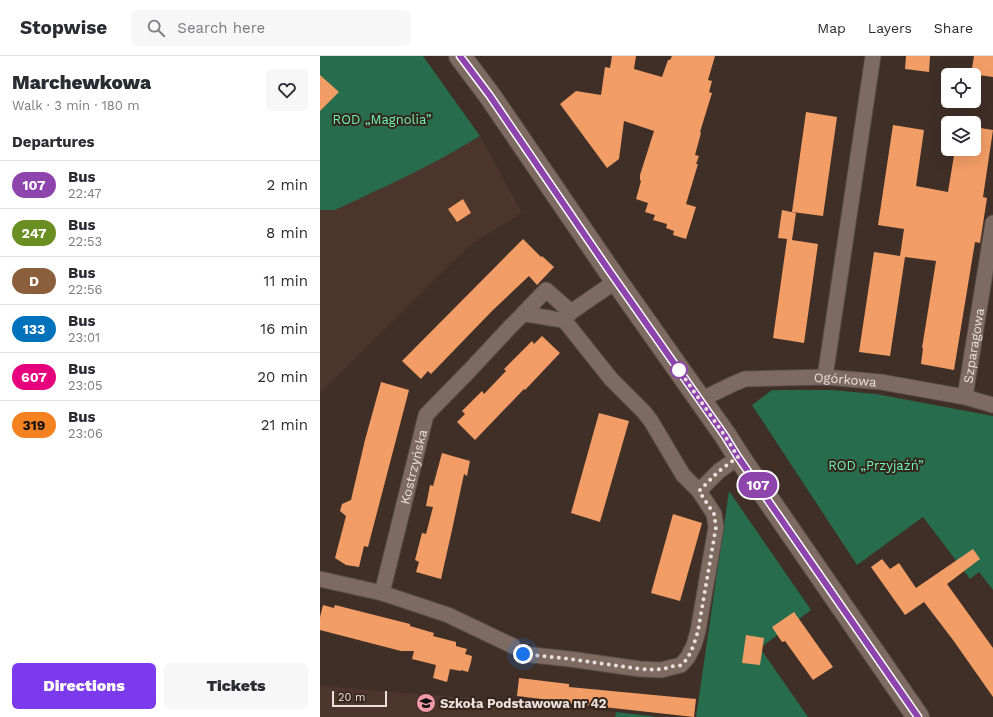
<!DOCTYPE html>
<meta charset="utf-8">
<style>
:root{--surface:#fff;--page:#f7f7f7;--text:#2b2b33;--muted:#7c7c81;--line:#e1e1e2;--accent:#7c3aed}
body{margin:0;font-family:"Work Sans",sans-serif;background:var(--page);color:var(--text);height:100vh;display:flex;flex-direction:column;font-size:15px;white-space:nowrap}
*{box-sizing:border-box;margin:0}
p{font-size:13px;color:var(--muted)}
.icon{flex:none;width:22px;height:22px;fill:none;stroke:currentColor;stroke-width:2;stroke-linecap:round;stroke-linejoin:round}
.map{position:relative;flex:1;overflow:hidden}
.side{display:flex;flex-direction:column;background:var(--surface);width:320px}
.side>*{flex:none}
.badge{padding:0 8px;border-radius:13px;font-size:14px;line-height:26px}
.fabs{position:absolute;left:621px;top:12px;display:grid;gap:8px}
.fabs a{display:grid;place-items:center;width:40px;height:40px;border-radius:6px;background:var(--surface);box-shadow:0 4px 16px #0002;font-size:20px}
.scale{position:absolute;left:12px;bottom:10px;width:55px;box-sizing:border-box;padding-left:4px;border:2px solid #eadfda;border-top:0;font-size:11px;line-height:14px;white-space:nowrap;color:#eadfda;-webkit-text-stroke:3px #35251d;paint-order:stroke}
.you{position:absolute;width:20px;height:20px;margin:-10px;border:3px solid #fff;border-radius:50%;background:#1a73e8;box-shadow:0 0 0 6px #1a73e833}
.map>.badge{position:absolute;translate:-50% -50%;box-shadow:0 0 0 2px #fff}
h2{padding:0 12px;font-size:15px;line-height:36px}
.round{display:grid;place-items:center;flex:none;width:42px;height:42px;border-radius:6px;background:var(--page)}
.overview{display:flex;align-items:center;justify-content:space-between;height:68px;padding:0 12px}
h1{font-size:19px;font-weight:800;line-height:30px}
.primary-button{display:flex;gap:8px;margin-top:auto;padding:8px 12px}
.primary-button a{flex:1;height:46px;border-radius:6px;background:var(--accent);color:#fff;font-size:16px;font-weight:800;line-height:46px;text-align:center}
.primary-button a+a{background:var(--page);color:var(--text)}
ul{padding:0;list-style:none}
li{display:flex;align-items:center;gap:12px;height:48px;padding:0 12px;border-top:1px solid var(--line)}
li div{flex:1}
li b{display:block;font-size:15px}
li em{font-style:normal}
li .badge{min-width:44px;font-weight:700;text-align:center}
header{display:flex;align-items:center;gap:24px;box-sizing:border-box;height:56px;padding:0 20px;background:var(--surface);border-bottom:1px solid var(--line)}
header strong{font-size:19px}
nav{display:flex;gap:22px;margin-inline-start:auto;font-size:14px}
.search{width:280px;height:36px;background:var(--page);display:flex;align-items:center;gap:10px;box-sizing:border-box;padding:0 14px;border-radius:6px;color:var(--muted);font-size:15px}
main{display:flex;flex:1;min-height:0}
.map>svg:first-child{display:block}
.built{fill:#4c362c}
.green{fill:#276c4c}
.building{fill:#f29d65}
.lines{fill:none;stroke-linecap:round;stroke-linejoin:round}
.street-casing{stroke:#584b44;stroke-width:17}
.secondary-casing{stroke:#584b44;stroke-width:24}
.street{stroke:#7d6a61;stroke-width:15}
.secondary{stroke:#7d6a61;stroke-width:22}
.line-casing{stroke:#fff;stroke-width:9}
.line{stroke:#8e44ad;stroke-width:6}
.walk{stroke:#eadfda;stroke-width:4;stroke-dasharray:0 7.2}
.stop-dot{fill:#fff;stroke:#8e44ad;stroke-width:2}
.labels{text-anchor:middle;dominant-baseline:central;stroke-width:4;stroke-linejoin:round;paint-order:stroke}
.park-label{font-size:13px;fill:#6bf7b5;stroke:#35251d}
.street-label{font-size:13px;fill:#eadfda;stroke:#35251d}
.poi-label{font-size:13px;font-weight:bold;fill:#eadfda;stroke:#35251d;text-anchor:start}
</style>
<header>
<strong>Stopwise</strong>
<div class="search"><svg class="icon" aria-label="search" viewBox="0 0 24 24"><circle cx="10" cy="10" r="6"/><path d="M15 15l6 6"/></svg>Search here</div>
<nav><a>Map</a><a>Layers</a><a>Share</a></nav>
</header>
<main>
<section class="side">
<div class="overview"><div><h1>Marchewkowa</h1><p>Walk · 3 min · 180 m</p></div><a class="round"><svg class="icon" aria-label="heart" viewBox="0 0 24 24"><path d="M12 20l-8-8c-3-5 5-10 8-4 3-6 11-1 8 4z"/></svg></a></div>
<h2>Departures</h2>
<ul>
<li><span class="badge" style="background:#8e44ad;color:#fff">107</span><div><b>Bus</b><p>22:47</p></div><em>2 min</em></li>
<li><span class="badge" style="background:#6b8e23;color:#fff">247</span><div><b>Bus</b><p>22:53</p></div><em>8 min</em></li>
<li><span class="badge" style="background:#8b5e3c;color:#fff">D</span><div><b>Bus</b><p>22:56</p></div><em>11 min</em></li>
<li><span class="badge" style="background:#0072bc;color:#fff">133</span><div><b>Bus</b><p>23:01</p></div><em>16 min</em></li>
<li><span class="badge" style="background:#e6007e;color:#fff">607</span><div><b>Bus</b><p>23:05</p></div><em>20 min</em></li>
<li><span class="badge" style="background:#f58220;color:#111">319</span><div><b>Bus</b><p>23:06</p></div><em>21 min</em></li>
</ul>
<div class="primary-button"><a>Directions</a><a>Tickets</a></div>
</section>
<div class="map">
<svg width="673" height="661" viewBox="0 0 673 661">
<rect width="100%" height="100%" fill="#3f2f27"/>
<g class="built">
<polygon points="160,80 202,157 151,188 0,337 0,154 15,154 109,109 142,91"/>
<polygon points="0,630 196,646 296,656 295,661 0,661"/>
</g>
<g class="green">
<path d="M0,0H103L160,80C114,109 64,131 15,154H0Z"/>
<polygon points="452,334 511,334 556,338 673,360 673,534 659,516 650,523 603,461 537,509 432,349"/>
<polygon points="409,435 491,554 440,592 488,661 376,661"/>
<polygon points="296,656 338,661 295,661"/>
</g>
<g class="building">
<polygon points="292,0 316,0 314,13 342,21 348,4 350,4 352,0 395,0 388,24 392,25 389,36 392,37 380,76 381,77 375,99 379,100 376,108 378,108 366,148 376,151 366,183 353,179 354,175 346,172 347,168 333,164 335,159 325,156 328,147 316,143 321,125 320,124 320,119 334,75 304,65 299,103 287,112 240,48 256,35 281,39 285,11 290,12"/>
<polygon points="586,0 610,0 609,16 585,13"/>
<polygon points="654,0 673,0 673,21 651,18"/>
<polygon points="0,19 19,36 0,55"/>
<polygon points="486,56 517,61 503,160 472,156"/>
<polygon points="573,69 604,74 596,130 628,136 635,93 654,93 654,71 673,74 663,141 667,142 660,187 655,186 634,314 601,308 603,292 602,292 616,205 585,201 570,300 539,296 554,196 580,200 584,173 558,169"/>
<polygon points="143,143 151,157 137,166 128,153"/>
<polygon points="462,154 476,157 472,184 498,188 484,287 453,282 467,183 458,182"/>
<polygon points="203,183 221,201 222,200 234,211 217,229 209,220 173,254 111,318 108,315 101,323 82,305"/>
<polygon points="222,280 240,297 205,334 204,333 155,384 137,366 145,358 142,355 162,335 164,338 186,315 184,313 212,285 214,288"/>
<polygon points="61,326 89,334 48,491 44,490 39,511 26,509 15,502 26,460 20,455 22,448 31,444 45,384"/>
<polygon points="279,357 309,365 280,466 251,457"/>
<polygon points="122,397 150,405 147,420 144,418 132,474 121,523 96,516 99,506 95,504 102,477 106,478 113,451 106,450 110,429 113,430"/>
<polygon points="353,458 382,467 360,545 331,537"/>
<polygon points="653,493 660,503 627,528 673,592 673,641 633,584 604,546 585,559 551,511 562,503 570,513 579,507 596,532"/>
<polygon points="3,549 14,552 15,549 90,568 90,570 114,577 113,580 136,586 136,590 147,593 145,598 152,600 151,606 148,616 141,614 141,615 130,613 127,626 113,622 116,609 92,603 94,595 81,595 0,574 0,561"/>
<polygon points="474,556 513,611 493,624 465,585 462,586 452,571"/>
<polygon points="426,579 444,582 440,609 422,607"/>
<polygon points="199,622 249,628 249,631 376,643 374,661 247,647 247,646 197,640"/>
</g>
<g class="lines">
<defs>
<g id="street">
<polyline points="251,256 286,232"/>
<polyline points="203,258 226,234 251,256 244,264"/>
<polyline points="244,264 291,323 324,356 331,365 363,419 379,435"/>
<polyline points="505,321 553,0"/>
<path id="s1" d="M645,341L673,167"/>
<path id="s2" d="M380,344L413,328L425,323L505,321L561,326L645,341L673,349"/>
<polyline points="0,523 62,537 128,559 193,590"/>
<path id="s3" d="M62,537L106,359L149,315L191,270L203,258C217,259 230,263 244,264"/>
<polyline points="203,598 250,603 320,613 341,614 361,609 368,601 374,589 378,575 396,471 394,458 379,435 399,415 419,401"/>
</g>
<polyline id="secondary" points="140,0 170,40 288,213 405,379 419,401 598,661"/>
</defs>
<use href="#street" class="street-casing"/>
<use href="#secondary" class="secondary-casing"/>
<use href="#street" class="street"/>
<use href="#secondary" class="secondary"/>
</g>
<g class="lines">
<defs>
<polyline id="line" points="140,0 170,40 288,213 405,380 418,401 598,661"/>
</defs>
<use href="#line" class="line-casing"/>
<use href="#line" class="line"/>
<path class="walk" d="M203,598L250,603L320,613C333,614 341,614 354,610C356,610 359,610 361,609C370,603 375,585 378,575L396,471L394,458L379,435L399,415L418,401L405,380L359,314"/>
</g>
<defs>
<symbol id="school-disc" viewBox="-11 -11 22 22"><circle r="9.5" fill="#f39aa9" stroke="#35251d"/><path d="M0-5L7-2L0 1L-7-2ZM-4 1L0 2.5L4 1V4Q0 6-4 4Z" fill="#111"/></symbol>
</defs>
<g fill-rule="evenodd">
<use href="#school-disc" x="95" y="636" width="22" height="22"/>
</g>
<circle class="stop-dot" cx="359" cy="314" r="8"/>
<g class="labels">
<g class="park-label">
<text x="62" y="63">ROD „Magnolia”</text>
<text x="556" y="409">ROD „Przyjaźń”</text>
</g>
<g class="street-label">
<text stroke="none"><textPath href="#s1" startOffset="52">Szparagowa</textPath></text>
<text stroke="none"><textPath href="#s2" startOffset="150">Ogórkowa</textPath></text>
<text stroke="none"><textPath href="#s3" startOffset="130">Kostrzyńska</textPath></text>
</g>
<g class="poi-label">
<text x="120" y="647">Szkoła Podstawowa nr 42</text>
</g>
</g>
</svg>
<div class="fabs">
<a><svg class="icon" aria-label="locate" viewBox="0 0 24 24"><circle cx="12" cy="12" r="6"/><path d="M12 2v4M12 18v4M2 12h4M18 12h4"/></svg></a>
<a><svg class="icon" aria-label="layers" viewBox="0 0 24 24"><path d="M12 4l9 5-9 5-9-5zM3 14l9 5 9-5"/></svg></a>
</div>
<div class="scale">20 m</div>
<div class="you" style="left:203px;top:598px"></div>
<b class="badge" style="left:438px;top:429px;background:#8e44ad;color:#fff">107</b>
</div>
</main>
